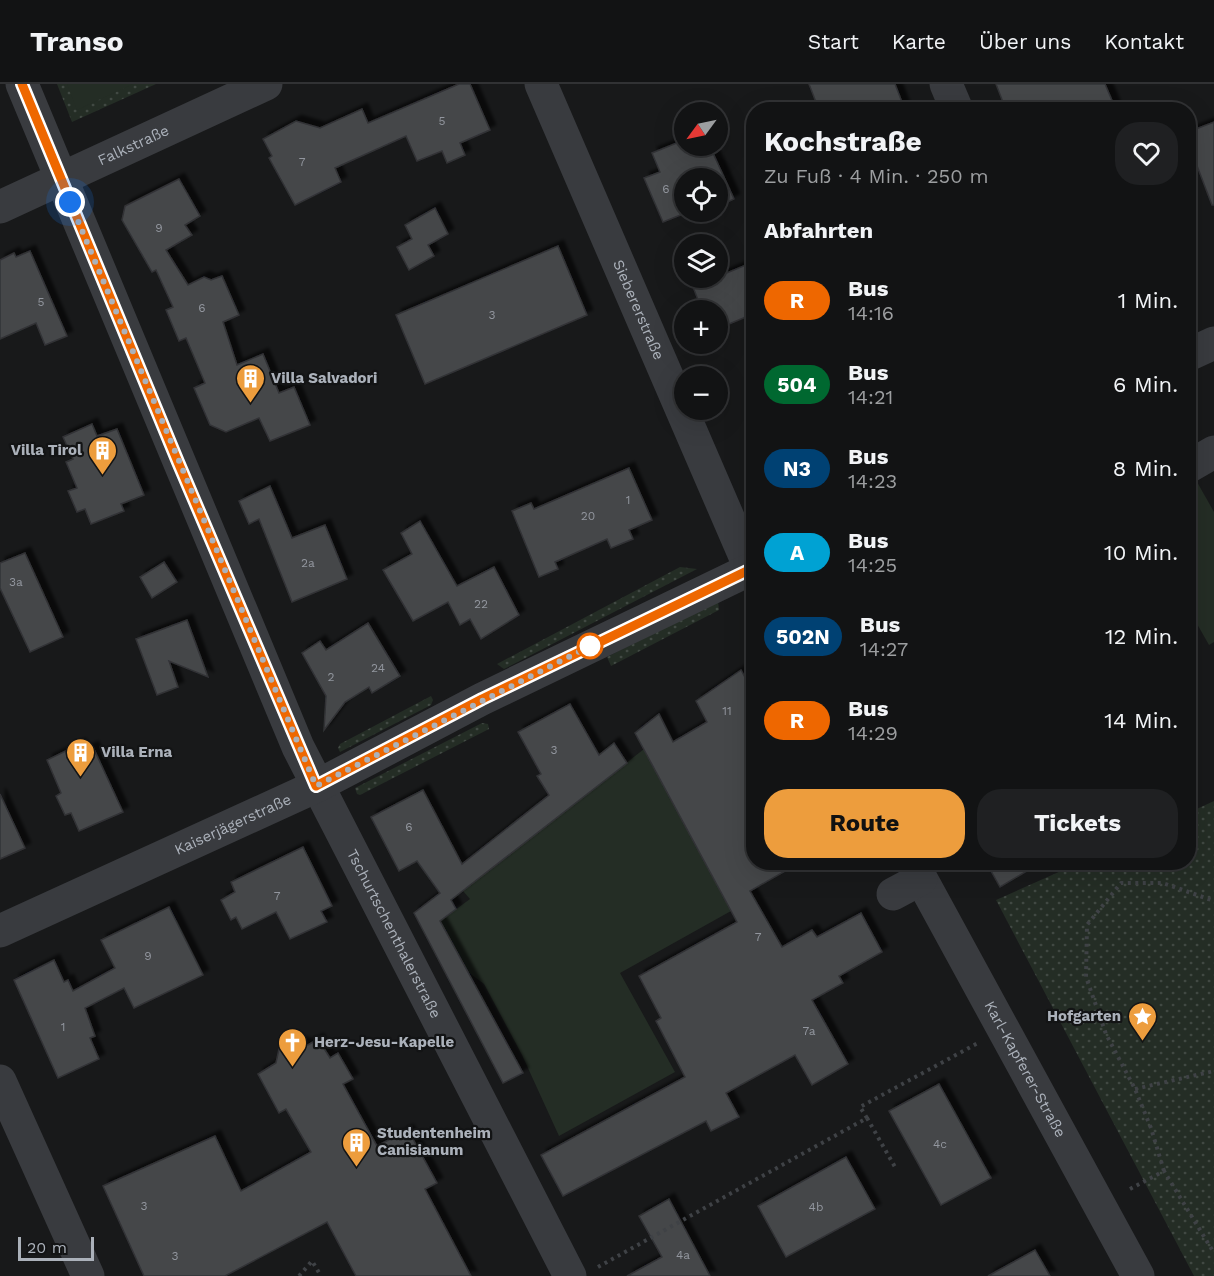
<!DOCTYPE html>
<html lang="de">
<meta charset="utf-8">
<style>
:root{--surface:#121314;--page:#1f2022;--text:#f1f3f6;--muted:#9c9ea0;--line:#313234;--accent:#ed9d3d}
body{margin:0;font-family:"Work Sans",sans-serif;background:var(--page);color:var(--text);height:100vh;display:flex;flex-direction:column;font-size:22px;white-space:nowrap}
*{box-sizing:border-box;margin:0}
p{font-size:20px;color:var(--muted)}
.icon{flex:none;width:33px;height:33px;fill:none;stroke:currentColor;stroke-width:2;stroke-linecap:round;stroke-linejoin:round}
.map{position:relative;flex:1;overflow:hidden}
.sheet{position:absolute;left:746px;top:18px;width:450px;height:768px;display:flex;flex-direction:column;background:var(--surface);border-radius:24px;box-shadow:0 6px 24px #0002,0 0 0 2px var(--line)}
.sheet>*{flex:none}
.badge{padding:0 12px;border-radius:20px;font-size:21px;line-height:39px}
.needle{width:39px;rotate:237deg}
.buttons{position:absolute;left:674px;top:18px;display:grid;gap:12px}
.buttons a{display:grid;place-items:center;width:54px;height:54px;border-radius:50%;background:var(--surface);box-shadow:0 6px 24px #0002,0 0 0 2px var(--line);font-size:30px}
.scale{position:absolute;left:18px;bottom:15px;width:76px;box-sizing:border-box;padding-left:6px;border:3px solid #abb1ba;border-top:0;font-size:16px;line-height:21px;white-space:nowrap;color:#abb1ba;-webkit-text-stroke:4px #131415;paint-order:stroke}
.you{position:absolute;width:30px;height:30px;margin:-15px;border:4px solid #fff;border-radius:50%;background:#1a73e8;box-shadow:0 0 0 9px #1a73e833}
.map>.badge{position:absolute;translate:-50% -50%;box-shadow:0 0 0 3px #fff}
h2{padding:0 18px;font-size:22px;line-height:54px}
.round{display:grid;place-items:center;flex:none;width:63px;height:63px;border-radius:24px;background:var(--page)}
.overview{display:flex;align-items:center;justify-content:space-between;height:102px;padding:0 18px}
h1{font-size:28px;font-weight:700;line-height:45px}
.cta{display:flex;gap:12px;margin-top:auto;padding:12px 18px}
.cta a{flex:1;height:69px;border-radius:24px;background:var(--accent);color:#111;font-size:24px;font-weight:700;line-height:69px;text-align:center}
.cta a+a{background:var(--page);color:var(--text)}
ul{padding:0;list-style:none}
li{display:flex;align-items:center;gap:18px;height:84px;padding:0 18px}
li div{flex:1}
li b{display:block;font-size:22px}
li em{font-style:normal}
li .badge{min-width:66px;font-weight:700;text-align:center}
header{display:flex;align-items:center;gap:36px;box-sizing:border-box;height:84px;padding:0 30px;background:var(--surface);border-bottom:2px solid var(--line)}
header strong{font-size:28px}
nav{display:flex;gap:33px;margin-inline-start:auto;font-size:21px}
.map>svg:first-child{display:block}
.grass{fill:url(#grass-dots)}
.garden{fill:#242d25}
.building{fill:#45474a;stroke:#323336;stroke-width:1.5;filter:url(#shadow)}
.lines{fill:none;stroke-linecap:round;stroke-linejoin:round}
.path{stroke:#3f4246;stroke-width:4;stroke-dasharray:3 4.5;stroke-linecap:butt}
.minor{stroke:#393b3f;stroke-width:33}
.line-casing{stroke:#fff;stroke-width:14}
.line{stroke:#ee6700;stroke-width:9}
.walk{stroke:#abb1ba;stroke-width:6;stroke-dasharray:0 10.8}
.stop-dot{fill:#fff;stroke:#ee6700;stroke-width:3}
.labels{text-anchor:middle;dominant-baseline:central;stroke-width:4.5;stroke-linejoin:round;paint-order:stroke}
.number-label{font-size:12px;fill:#92969e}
.street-label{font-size:15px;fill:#abb1ba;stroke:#131415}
.poi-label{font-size:15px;font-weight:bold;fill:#abb1ba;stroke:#131415;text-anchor:start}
</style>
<header>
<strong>Transo</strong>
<nav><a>Start</a><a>Karte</a><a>Über uns</a><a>Kontakt</a></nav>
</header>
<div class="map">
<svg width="1214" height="1192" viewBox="0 0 1214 1192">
<defs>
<pattern id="grass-dots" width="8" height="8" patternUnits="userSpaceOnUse" patternTransform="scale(1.5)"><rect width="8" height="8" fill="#242d25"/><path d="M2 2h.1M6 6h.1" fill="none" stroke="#414943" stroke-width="1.8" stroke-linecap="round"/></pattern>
<filter id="shadow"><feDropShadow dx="5.5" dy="-5.5" stdDeviation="1.5" flood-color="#0009"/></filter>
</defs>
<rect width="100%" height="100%" fill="#18191a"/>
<g class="grass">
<polygon points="57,0 156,0 72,38"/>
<polygon points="680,483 697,485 504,585 497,580"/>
<polygon points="718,517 719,526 611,582 607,573"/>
<polygon points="431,612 433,616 431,621 340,668 338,664 340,660"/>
<polygon points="482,639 488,640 489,645 360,711 357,710 355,704"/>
<polygon points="1214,717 1214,1192 1194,1192 996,816 1079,779 1188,778 1188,729"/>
</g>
<g class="garden">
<polygon points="67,0 133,0 77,26"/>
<polygon points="1192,389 1214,428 1214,558 1209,561 1188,524 1188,392"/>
<polygon points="644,665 731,827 620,889 675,988 559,1052 522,971 484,900 468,888 440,837 470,815 463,807"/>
</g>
<g class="building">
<polygon points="459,0 470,0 490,46 460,59 465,71 447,79 442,67 417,77 406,52 335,84 341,98 295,121 269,74 272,72 263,55 296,37 320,44 362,25 368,39"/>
<polygon points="809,0 895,0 905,26 819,26"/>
<polygon points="996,0 1105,0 1116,26 1006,26"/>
<polygon points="1214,38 1214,121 1212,121 1188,58 1188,48"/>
<polygon points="684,56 684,62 699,62 704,70 712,67 734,115 717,123 717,94 684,94 684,128 688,128 663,138 644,94 660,88 652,69"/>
<polygon points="179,95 200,132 185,141 192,151 166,166 188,201 204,193 211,196 222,192 239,231 223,238 237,281 263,270 279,309 294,303 310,341 270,357 259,334 226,348 210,341 194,304 205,299 186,254 179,257 166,226 173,223 156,186 152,188 122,136 125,122"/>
<polygon points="435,124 448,150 428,161 434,172 409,186 397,163 412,155 405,141"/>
<polygon points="558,162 587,231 425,300 396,231"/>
<polygon points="30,167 67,252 45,261 36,239 0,255 0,176 14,169 16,173"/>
<polygon points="753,178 753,230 717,245 717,226 702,226 693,203"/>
<polygon points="92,340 97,352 117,345 144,411 121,420 124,427 91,440 85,425 77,428 68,407 77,404 66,378 73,375 63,353"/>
<polygon points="629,384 652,436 629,446 633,455 611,464 607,455 555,478 558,485 539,493 512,427 531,419 534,425"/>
<polygon points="270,402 292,454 325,441 347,495 292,518 259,435 249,440 239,417"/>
<polygon points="420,437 457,502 494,483 519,531 481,555 470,535 460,541 448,518 413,537 383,486 412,470 401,449"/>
<polygon points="25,469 63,553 30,568 0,504 0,479"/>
<polygon points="164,478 177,498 152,514 140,493"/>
<polygon points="187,536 208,593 169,577 178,603 157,611 136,555"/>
<polygon points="368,539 400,592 372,609 369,603 345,618 324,646 326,612 302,569 320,557 326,566"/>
<polygon points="741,586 753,608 753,778 801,778 750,807 782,863 812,846 817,853 861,829 882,868 839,892 843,899 812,916 848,980 812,1001 795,971 726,1009 739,1033 711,1047 706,1037 563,1112 541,1071 685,993 656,937 661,934 639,892 737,838 635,649 659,630 673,658 707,638 696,617"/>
<polygon points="570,620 599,671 614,659 627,679 451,816 456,825 440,837 523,989 503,999 414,829 440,809 417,777 399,787 371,733 423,706 462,780 549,711 537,692 541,690 518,648"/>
<polygon points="80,660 84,667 93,663 123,728 79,747 71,729 65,731 56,712 61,709 47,676"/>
<polygon points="0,710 25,764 0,775"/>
<polygon points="303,763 332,822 321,827 327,838 290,855 276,828 242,845 236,833 231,836 221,816 235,808 231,798"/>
<polygon points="986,778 1042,778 1000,803"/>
<polygon points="169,823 203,891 134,924 124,904 85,924 95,952 90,954 99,975 58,994 14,896 54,876 64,898 68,896 73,907 115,884 101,856"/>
<polygon points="318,955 330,974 338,969 353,995 343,1000 377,1062 408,1046 437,1099 425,1105 471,1192 356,1192 327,1138 225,1192 144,1192 103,1102 215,1052 241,1107 311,1068 286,1025 279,1029 258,990 276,979 279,965 294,956 308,961"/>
<polygon points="939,1000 991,1094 941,1121 889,1027"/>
<polygon points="846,1073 875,1125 786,1173 758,1122"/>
<polygon points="669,1115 710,1192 627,1192 662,1173 639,1132"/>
<polygon points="1035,1166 1050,1192 988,1192"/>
</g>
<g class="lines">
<g class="path">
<polyline points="1135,1005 1214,987"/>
<polyline points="867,1034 895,1083"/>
<polyline points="1164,1087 1151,1044 1135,1005 1106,950 1086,893 1087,841 1121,799 1163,799 1214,817"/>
<polyline points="1130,1105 1164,1087 1214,1169"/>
<polyline points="598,1183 867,1034 860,1023 978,959"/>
<polyline points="299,1192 312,1177 321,1192"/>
</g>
<g class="minor">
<path id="s1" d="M22,0L298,663L570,1192"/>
<path id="s2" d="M541,0L753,491"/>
<polyline points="946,0 957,26"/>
<path id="s3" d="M0,123L266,0"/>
<polyline points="1188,271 1214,259"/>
<polyline points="1188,383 1214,368"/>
<path id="s4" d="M912,778L1138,1192"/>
<polyline points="893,810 921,795"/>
<path id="s5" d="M0,847L317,702L482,615L753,484"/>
<polyline points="0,997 88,1192"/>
</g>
</g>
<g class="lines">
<defs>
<polyline id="line" points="22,0 178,378 316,702 482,615 753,484"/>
</defs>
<use href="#line" class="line-casing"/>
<use href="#line" class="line"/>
<polyline class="walk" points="70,118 316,702 590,562"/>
</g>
<defs>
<symbol id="building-pin" viewBox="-11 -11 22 30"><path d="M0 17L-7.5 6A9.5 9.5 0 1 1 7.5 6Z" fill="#ed9d3d" stroke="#131415"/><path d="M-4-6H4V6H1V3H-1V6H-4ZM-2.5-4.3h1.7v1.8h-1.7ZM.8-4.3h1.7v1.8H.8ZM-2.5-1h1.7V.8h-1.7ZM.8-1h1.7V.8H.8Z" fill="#fff"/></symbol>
<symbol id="sight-pin" viewBox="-11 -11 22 30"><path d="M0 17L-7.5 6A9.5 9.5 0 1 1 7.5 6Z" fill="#ed9d3d" stroke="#131415"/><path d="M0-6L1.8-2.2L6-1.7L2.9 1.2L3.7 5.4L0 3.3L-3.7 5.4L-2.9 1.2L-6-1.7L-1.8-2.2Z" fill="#fff"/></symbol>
<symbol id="church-pin" viewBox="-11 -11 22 30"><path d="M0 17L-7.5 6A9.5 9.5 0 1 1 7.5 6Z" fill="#ed9d3d" stroke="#131415"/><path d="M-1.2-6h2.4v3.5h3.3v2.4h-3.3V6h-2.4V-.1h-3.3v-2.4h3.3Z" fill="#fff"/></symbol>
</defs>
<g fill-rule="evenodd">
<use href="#building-pin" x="234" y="278" width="33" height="45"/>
<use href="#building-pin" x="86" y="350" width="33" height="45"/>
<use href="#building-pin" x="64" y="652" width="33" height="45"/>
<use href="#sight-pin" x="1126" y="916" width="33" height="45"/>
<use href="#church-pin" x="276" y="942" width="33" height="45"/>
<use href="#building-pin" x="340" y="1042" width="33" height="45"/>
</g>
<circle class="stop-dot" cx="590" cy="562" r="12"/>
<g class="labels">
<g class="number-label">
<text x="442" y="37">5</text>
<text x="302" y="78">7</text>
<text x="666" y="105">6</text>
<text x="159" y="144">9</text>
<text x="41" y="218">5</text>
<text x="202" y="224">6</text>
<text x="492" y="231">3</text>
<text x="628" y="416">1</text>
<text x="588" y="432">20</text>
<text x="308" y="479">2a</text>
<text x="16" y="498">3a</text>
<text x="481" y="520">22</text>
<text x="378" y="584">24</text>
<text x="331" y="593">2</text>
<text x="727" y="627">11</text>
<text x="554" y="666">3</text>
<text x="409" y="743">6</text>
<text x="277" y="812">7</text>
<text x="758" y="853">7</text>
<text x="148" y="872">9</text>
<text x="63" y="943">1</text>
<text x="809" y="947">7a</text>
<text x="940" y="1060">4c</text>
<text x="144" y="1122">3</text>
<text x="816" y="1123">4b</text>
<text x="683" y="1171">4a</text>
<text x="175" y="1172">3</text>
</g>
<g class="street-label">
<text stroke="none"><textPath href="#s3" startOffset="147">Falkstraße</textPath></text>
<text stroke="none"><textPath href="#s2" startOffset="246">Siebererstraße</textPath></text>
<text stroke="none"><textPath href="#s5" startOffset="256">Kaiserjägerstraße</textPath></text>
<text stroke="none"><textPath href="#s1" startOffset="928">Tschurtschenthalerstraße</textPath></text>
<text stroke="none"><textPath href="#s4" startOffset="236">Karl-Kapferer-Straße</textPath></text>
</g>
<g class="poi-label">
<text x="271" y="294">Villa Salvadori</text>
<text x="82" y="366" text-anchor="end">Villa Tirol</text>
<text x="101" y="668">Villa Erna</text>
<text x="1121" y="932" text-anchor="end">Hofgarten</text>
<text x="314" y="958">Herz-Jesu-Kapelle</text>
<text x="377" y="1049">Studentenheim<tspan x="377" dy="17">Canisianum</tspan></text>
</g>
</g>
</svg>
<div class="buttons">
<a><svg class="needle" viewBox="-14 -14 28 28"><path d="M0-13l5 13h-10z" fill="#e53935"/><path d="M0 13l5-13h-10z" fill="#9c9ea0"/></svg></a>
<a><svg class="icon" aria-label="locate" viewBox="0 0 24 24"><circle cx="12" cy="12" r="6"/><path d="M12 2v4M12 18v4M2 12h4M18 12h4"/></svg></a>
<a><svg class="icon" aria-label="layers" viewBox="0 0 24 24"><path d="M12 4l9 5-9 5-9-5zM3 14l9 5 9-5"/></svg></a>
<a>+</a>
<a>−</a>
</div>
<div class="scale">20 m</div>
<div class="you" style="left:70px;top:118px"></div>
<section class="sheet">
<div class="overview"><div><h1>Kochstraße</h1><p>Zu Fuß · 4 Min. · 250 m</p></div><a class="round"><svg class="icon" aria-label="heart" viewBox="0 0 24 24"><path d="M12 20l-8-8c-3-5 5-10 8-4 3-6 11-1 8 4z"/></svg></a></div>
<h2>Abfahrten</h2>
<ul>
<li><span class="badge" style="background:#ee6700;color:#fff">R</span><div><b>Bus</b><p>14:16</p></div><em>1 Min.</em></li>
<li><span class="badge" style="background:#006830;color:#fff">504</span><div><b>Bus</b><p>14:21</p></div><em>6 Min.</em></li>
<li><span class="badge" style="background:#004173;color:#fff">N3</span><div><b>Bus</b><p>14:23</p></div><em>8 Min.</em></li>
<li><span class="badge" style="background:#00a2d3;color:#fff">A</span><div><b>Bus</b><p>14:25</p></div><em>10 Min.</em></li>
<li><span class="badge" style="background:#004173;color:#fff">502N</span><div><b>Bus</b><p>14:27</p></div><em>12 Min.</em></li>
<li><span class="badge" style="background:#ee6700;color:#fff">R</span><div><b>Bus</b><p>14:29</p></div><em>14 Min.</em></li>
</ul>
<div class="cta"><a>Route</a><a>Tickets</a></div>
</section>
</div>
